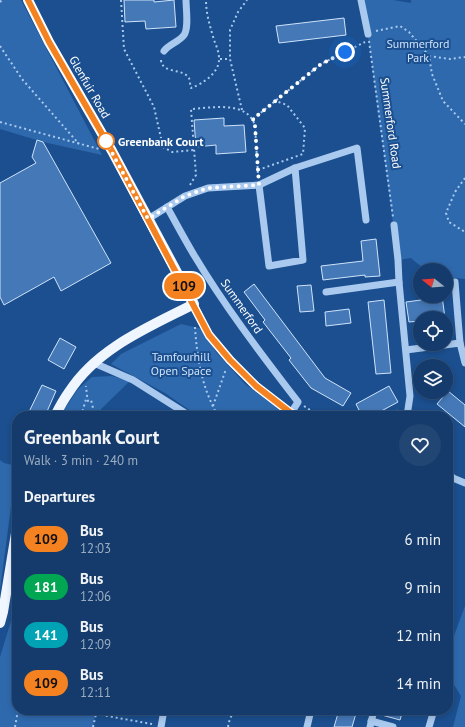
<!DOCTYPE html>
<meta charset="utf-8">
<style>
:root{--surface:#143b6b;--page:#214673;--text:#f1f3f6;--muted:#9dadc1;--line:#33557e}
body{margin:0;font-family:"PT Sans",sans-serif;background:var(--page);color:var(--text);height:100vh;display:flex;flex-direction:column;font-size:15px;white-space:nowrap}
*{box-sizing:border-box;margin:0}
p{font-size:13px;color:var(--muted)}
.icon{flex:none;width:22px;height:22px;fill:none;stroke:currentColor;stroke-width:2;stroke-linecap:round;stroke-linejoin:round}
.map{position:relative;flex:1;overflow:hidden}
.details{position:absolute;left:12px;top:411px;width:441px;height:304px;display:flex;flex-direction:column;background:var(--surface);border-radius:16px;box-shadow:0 2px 6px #0003,0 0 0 1px var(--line)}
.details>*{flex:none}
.badge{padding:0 8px;border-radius:13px;font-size:14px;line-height:26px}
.needle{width:26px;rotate:287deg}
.tools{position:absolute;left:413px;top:263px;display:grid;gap:8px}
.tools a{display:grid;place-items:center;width:40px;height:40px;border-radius:50%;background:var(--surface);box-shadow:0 2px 6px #0003,0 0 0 1px var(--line);font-size:20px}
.you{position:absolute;width:20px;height:20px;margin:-10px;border:3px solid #fff;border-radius:50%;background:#1a73e8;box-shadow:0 0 0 6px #1a73e833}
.map>.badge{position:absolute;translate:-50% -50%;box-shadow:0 0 0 2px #fff}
h2{padding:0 12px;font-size:15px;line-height:36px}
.round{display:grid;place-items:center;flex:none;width:42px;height:42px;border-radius:21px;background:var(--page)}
.headline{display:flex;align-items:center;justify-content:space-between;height:68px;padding:0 12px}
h1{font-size:19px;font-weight:800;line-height:30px}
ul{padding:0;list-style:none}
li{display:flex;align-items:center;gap:12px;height:48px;padding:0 12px}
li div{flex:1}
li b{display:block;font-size:15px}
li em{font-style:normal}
li .badge{min-width:44px;font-weight:700;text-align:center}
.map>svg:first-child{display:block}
.green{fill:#2e69ad}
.building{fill:#4478b7;stroke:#cfe3fa}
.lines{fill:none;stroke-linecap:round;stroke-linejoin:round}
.path{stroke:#a9c9ee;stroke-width:2;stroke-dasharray:2 3;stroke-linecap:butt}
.minor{stroke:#a9c9ee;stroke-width:7}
.major{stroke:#f0f6ff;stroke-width:10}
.line-casing{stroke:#fff;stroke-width:9}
.line{stroke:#f58220;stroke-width:6}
.walk{stroke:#fff;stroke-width:4;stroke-dasharray:0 7.2}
.stop-dot{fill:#fff;stroke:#f58220;stroke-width:2}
.labels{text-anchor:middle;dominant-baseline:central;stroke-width:4;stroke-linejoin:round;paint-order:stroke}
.park-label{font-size:12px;fill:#cfe3fa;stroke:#1b4f8f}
.street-label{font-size:12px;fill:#fff;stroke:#1b4f8f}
.stop-label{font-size:12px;font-weight:bold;fill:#fff;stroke:#1b4f8f;text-anchor:start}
</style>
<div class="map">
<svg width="465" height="727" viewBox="0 0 465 727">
<rect width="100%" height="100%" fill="#1b4f8f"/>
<g class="green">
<polygon points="0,0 21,0 102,155 43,142 0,129"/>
<path d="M361,0H393L411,3V0H465V279L446,277V270H425C422,266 416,263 411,258L398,260L367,29Z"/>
<polygon points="181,324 203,329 216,352 245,384 288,416 198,416 165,393 111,364 121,354"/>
<polygon points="112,376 130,381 101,409 100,416 60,416 78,389 92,377"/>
<polygon points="0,460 4,463 17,466 17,481 12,499 0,590"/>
<polygon points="17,601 17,710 96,710 93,727 0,727 0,657"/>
<polygon points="465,606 465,727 453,727 461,696 448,675 448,652"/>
</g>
<g class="building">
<polygon points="124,0 154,0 154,2 174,0 176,27 146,29 145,21 125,22"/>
<polygon points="344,18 346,35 279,43 276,26"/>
<polygon points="224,118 224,126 244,125 246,152 216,154 216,145 196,147 194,120"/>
<polygon points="37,140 43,142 111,263 61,291 54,277 4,305 0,297 0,183 36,163 32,157"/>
<polygon points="376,239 380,276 365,277 365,275 323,280 321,266 363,261 361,241"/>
<polygon points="254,284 325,378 351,393 343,406 311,388 289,360 291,358 263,322 265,320 244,292"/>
<polygon points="311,285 314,311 300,312 297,286"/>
<polygon points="420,296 442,296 445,318 420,318 420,321 409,322 406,302 421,300"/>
<polygon points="384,300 391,373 376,374 368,302"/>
<polygon points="349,309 351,323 326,326 325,312"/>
<polygon points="60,338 76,347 64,369 48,360"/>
<polygon points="42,385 56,391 45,416 27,416"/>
<polygon points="389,386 398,402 372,416 362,416 356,404"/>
<polygon points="448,391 465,405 465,427 437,404"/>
<polygon points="339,710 357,710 352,727 334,727"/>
<polygon points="379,710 403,710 400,720 378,714"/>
</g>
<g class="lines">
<g class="path">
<polyline points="121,0 124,49 154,107 163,147 172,152 194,150"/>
<polyline points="0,2 2,0"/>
<polyline points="376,31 400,26 409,32 429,56 432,74 443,101 465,124"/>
<polyline points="369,41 393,217"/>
<polyline points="0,46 22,79 79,144"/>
<polyline points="429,56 450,59 465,57"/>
<polyline points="220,59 230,59"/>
<path d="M161,60C162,74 183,68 189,78C190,81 190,85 191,88C202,84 220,73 219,58C219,52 216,45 214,40C210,26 206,14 206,0"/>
<polyline points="242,110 230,59 230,30 238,12 247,0"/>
<polyline points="253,119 321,64 365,42"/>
<polyline points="0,122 99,149"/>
<polyline points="258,170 303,154 305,128 287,105 276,101"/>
<polyline points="465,178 455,192 446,213 449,222 465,232"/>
<path d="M190,185L196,175L191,109C211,108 248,100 255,126L258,175"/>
<path d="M195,327C197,359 202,388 218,416"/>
<polyline points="87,401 91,400 95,416"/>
<polyline points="213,406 226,369"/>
<polyline points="304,406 319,416"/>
<polyline points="81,416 87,396 86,386"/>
<polyline points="394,416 399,408"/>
<polyline points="96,714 152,724"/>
<polyline points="15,727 18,710"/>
<polyline points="93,727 97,710"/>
<polyline points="228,727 230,718 236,710"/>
</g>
<g class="minor">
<polyline points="361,0 368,34"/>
<path d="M164,51C169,44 179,42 184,35C189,28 186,9 186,0"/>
<polyline points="259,185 295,168 357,148 366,220"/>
<path d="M167,207C176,223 185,240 194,255C225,307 262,355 298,402L291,413"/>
<polyline points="148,219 185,196 208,188 259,185 269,266 303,260 295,168"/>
<polyline points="394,225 398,260 399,282 410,396 407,416"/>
<polyline points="455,282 460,343 465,363"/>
<polyline points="326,292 399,282"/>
<path d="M194,304C199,314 203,325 209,334C229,366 262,391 291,413L297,416"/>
<polyline points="406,350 460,343"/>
<polyline points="94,363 133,380 190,416"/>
<polyline points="448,476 465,483"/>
<polyline points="448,487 452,477"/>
<polyline points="371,721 393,727"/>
<polyline points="161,727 164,710"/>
<polyline points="307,727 311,710"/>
<polyline points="370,727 374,710"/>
<polyline points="429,727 434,710"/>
</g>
<g class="major">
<path d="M28,0L49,42L112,151L194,304C149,327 97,348 69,392C64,399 59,408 55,416"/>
<polyline points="0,623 3,612 17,527"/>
</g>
</g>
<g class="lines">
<defs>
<polyline id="line" points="28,0 49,42 112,151 209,335 230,360 256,386 291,413 297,416"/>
</defs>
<use href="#line" class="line-casing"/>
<use href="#line" class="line"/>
<polyline class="walk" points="106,141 104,138 148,219 185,196 208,188 259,185 255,126 253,119 321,64 345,52"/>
</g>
<circle class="stop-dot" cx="106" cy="141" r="8"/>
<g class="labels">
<g class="park-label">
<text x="418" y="43">Summerford<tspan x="418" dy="14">Park</tspan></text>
<text x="181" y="356">Tamfourhill<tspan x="181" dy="14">Open Space</tspan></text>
</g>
<g class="street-label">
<text transform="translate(90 87) rotate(60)">Glenfuir Road</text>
<text transform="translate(391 123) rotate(82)">Summerford Road</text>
<text transform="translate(242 306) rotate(55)">Summerford</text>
</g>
<g class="stop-label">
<text x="118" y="141">Greenbank Court</text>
</g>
</g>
</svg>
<div class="tools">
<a><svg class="needle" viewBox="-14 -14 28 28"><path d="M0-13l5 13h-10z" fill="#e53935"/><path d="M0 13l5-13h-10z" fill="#9dadc1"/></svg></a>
<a><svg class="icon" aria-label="locate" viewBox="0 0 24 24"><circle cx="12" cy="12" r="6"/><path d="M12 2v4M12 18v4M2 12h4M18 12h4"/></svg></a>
<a><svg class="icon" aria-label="layers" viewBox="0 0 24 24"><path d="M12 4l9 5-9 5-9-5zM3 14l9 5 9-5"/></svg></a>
</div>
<div class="you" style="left:345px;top:52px"></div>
<b class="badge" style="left:184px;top:286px;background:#f58220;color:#111">109</b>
<section class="details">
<div class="headline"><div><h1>Greenbank Court</h1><p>Walk · 3 min · 240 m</p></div><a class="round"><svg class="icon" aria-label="heart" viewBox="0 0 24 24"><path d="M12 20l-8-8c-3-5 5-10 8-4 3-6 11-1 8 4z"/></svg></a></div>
<h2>Departures</h2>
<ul>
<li><span class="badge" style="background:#f58220;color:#111">109</span><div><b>Bus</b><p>12:03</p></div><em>6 min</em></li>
<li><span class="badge" style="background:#00a651;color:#fff">181</span><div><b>Bus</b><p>12:06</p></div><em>9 min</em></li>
<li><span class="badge" style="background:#00a3b4;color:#fff">141</span><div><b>Bus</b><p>12:09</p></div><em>12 min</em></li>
<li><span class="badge" style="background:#f58220;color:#111">109</span><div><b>Bus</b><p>12:11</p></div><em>14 min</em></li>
</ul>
</section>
</div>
